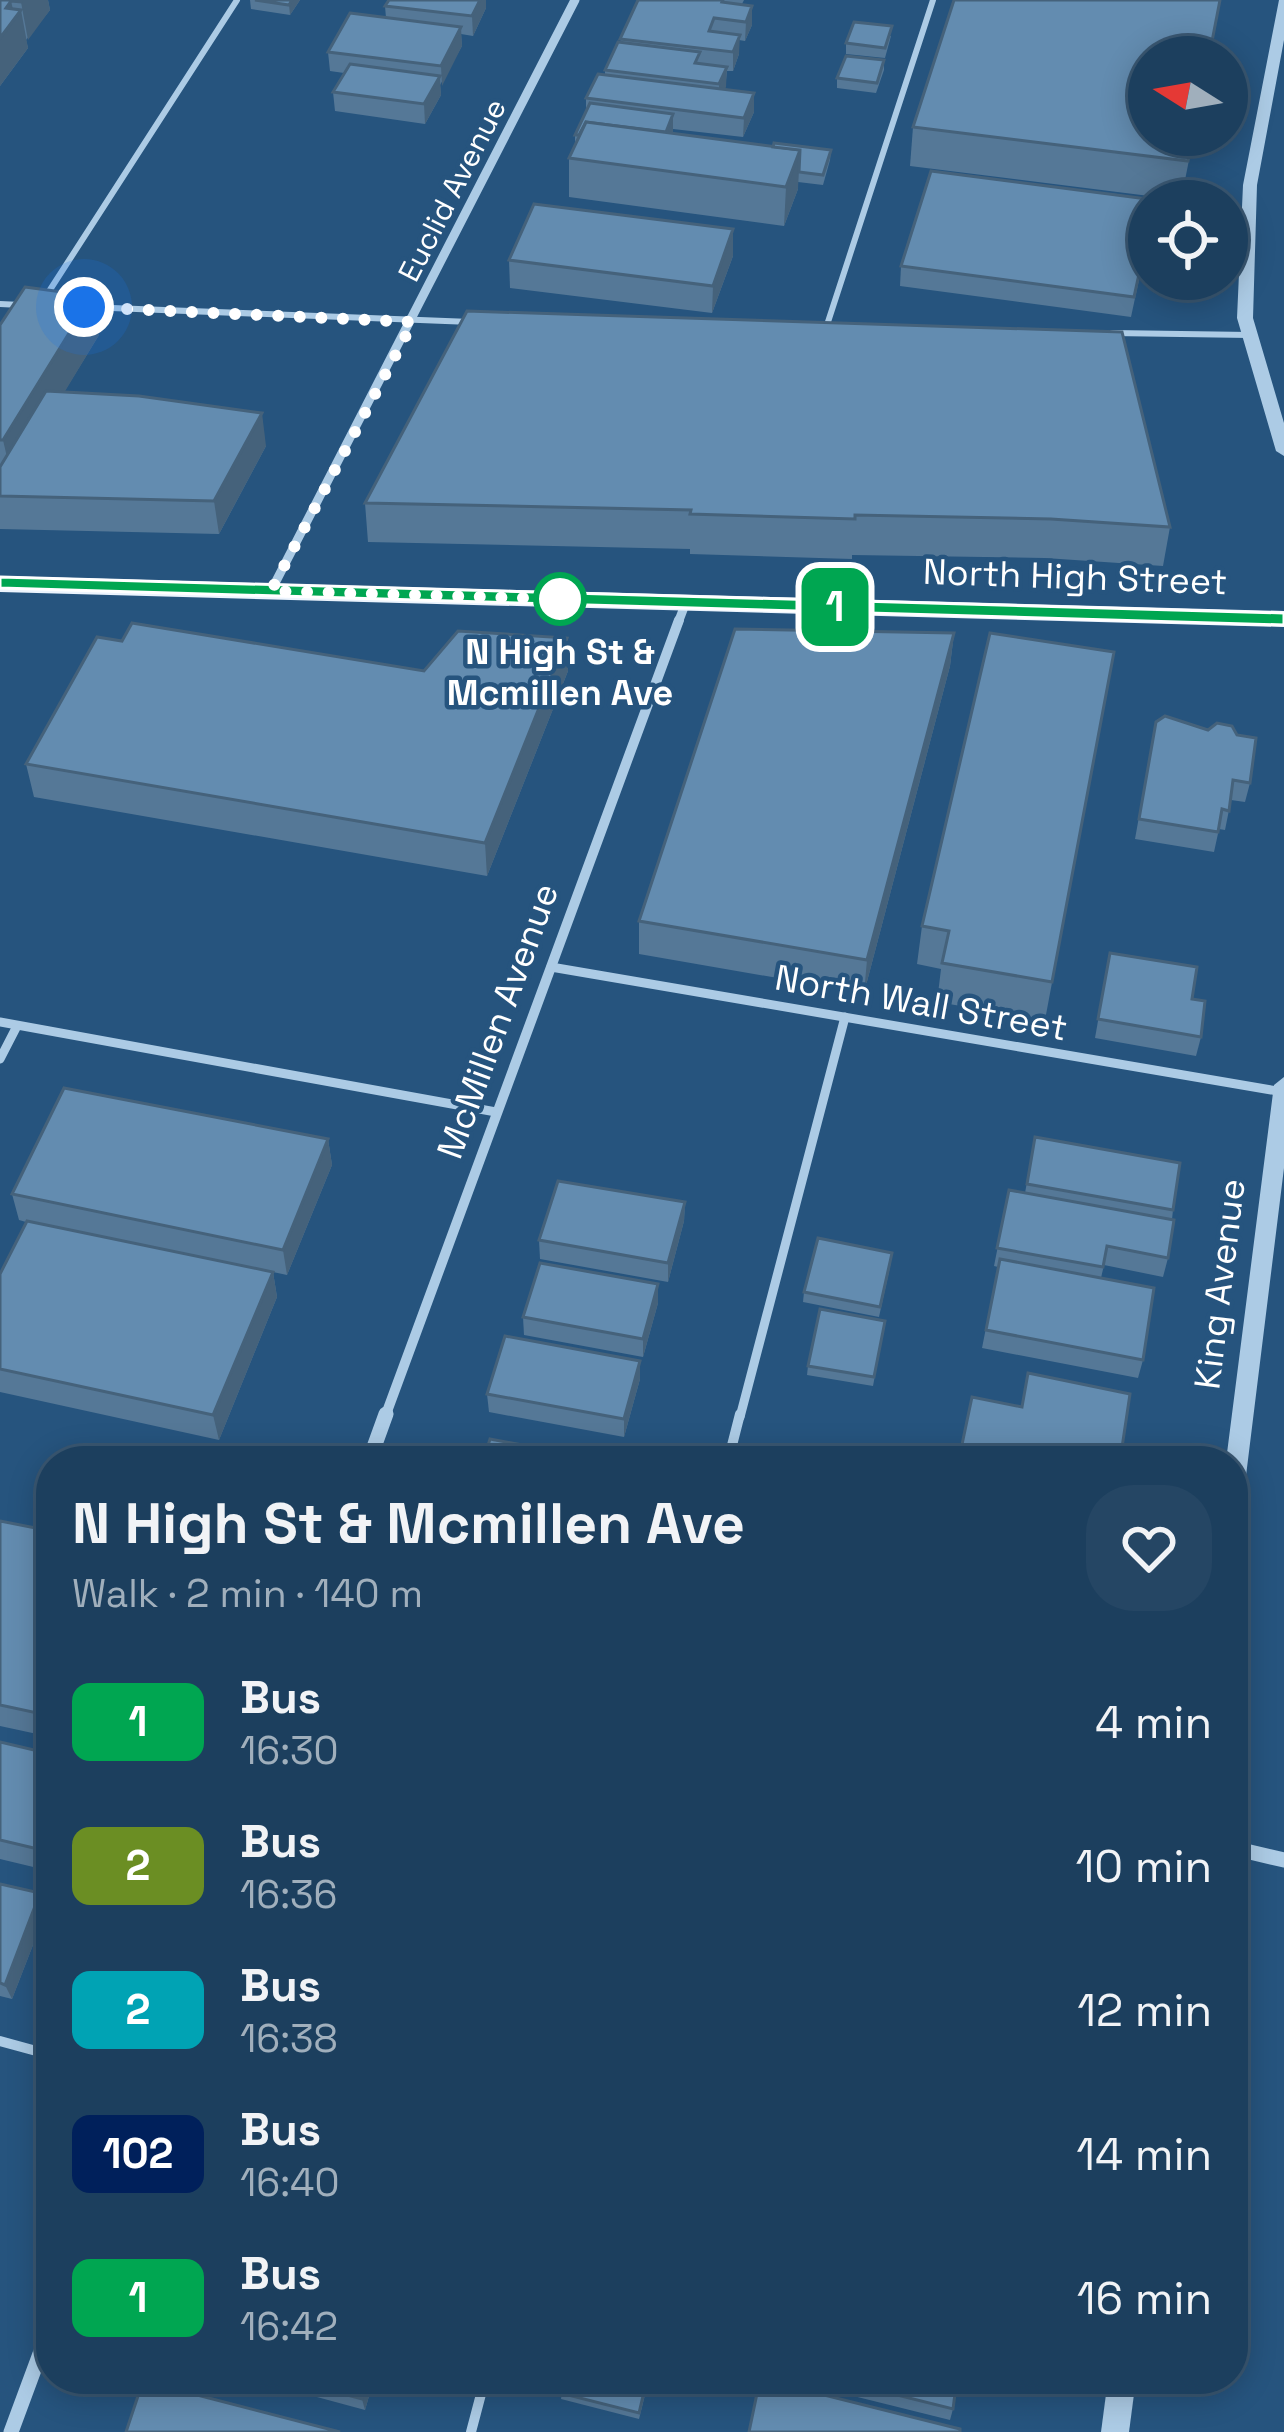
<!DOCTYPE html>
<meta charset="utf-8">
<style>
:root{--surface:#1c3f5e;--page:#254664;--text:#f1f3f6;--muted:#a0afbc;--line:#3a5873}
body{margin:0;font-family:"Space Grotesk",sans-serif;background:var(--page);color:var(--text);height:100vh;display:flex;flex-direction:column;font-size:45px;white-space:nowrap}
*{box-sizing:border-box;margin:0}
p{font-size:39px;color:var(--muted)}
.icon{flex:none;width:66px;height:66px;fill:none;stroke:currentColor;stroke-width:2;stroke-linecap:round;stroke-linejoin:round}
.map{position:relative;flex:1;overflow:hidden}
.sheet{position:absolute;left:36px;top:1446px;width:1212px;height:948px;display:flex;flex-direction:column;background:var(--surface);border-radius:48px;box-shadow:0 6px 30px #0003,0 0 0 3px var(--line)}
.sheet>*{flex:none}
.badge{padding:0 24px;border-radius:18px;font-size:42px;line-height:78px}
.needle{width:78px;rotate:281deg}
.controls{position:absolute;left:1128px;top:36px;display:grid;gap:24px}
.controls a{display:grid;place-items:center;width:120px;height:120px;border-radius:50%;background:var(--surface);box-shadow:0 6px 30px #0003,0 0 0 3px var(--line);font-size:60px}
.you{position:absolute;width:60px;height:60px;margin:-30px;border:9px solid #fff;border-radius:50%;background:#1a73e8;box-shadow:0 0 0 18px #1a73e833}
.map>.badge{position:absolute;translate:-50% -50%;box-shadow:0 0 0 6px #fff}
.round{display:grid;place-items:center;flex:none;width:126px;height:126px;border-radius:48px;background:var(--page)}
.summary{display:flex;align-items:center;justify-content:space-between;height:204px;padding:0 36px}
h1{font-size:57px;font-weight:800;line-height:90px}
ul{padding:0;list-style:none}
li{display:flex;align-items:center;gap:36px;height:144px;padding:0 36px}
li div{flex:1}
li b{display:block;font-size:45px}
li em{font-style:normal}
li .badge{min-width:132px;font-weight:700;text-align:center}
.map>svg:first-child{display:block}
.lines{fill:none;stroke-linecap:round;stroke-linejoin:round}
.service-far2{stroke:#accbe5;stroke-width:6}
.service-far1{stroke:#accbe5;stroke-width:9}
.service{stroke:#accbe5;stroke-width:10}
.minor-far2{stroke:#accbe5;stroke-width:9}
.minor-far1{stroke:#accbe5;stroke-width:10}
.minor{stroke:#accbe5;stroke-width:15}
.tertiary{fill:#accbe5;fill-rule:evenodd}
.primary{fill:#ecf4fd;fill-rule:evenodd}
.wall{fill:#557897}
.shaded-wall{fill:#45627b}
.building{fill:#638cb0;stroke:#45627b;stroke-width:3}
.line{fill:#00a651;stroke:#fff;stroke-width:3}
.walk{stroke:#fff;stroke-width:12;stroke-dasharray:0 21.6}
.stop-dot{fill:#fff;stroke:#00a651;stroke-width:6}
.labels{text-anchor:middle;dominant-baseline:central;stroke-width:9;stroke-linejoin:round;paint-order:stroke}
.far-street-label{font-size:30px;fill:#fff;stroke:#26547e}
.street-label{font-size:36px;fill:#fff;stroke:#26547e}
.stop-label{font-size:36px;font-weight:bold;fill:#fff;stroke:#26547e}
</style>
<div class="map">
<svg width="1284" height="2432" viewBox="0 0 1284 2432">
<rect width="100%" height="100%" fill="#26547e"/>
<g class="lines">
<g class="service-far2">
<polyline points="46,296 237,0"/>
<polyline points="0,304 21,305"/>
<polyline points="86,307 471,322"/>
<polyline points="826,328 933,0"/>
<polyline points="1112,333 1250,335"/>
</g>
<g class="service-far1">
<polyline points="551,967 1283,1092"/>
<polyline points="0,1022 496,1112"/>
<polyline points="0,1059 17,1026"/>
<polyline points="740,1417 845,1017"/>
</g>
<g class="service">
<polyline points="728,1461 740,1414"/>
<polyline points="0,2041 51,2055"/>
<polyline points="471,2432 485,2379"/>
</g>
<g class="minor-far2">
<polyline points="271,591 575,0"/>
<polyline points="678,623 686,602"/>
</g>
<polyline class="minor-far1" points="385,1417 679,620"/>
<g class="minor">
<polyline points="369,1461 386,1414"/>
<polyline points="1233,1848 1284,1860"/>
<polyline points="11,2432 51,2324"/>
</g>
<g class="tertiary">
<polygon points="1279,0 1284,0 1284,40 1257,185 1253,318 1284,423 1284,456 1276,451 1237,318 1243,185"/>
<polygon points="1284,1077 1284,1168 1244,1492 1241,1499 1233,1502 1233,1461 1226,1461 1274,1085"/>
<polygon points="1108,2379 1136,2379 1129,2432 1101,2432"/>
</g>
<polygon class="primary" points="0,576 1284,611 1284,627 0,592"/>
</g>
<g class="wall">
<polygon points="0,0 48,0 50,10 26,40 28,48 0,86"/>
<polygon points="250,0 300,0 290,15 251,9"/>
<polygon points="389,0 486,0 486,8 473,36 461,34 462,46 440,85 441,95 425,124 335,111 333,92 344,73 330,71 328,52 386,18 385,6"/>
<polygon points="638,0 744,0 742,4 752,6 752,25 745,41 739,40 739,54 733,71 727,71 725,89 754,112 743,137 673,129 673,133 773,147 831,150 830,160 823,185 798,182 798,189 784,226 569,197 569,158 575,144 575,135 586,110 586,98 605,75 605,70 620,42"/>
<polygon points="891,36 885,58 846,54 846,43"/>
<polygon points="884,60 884,70 876,93 837,88 837,78"/>
<polygon points="913,127 1194,135 1181,200 910,166"/>
<polygon points="1149,201 1149,233 1131,317 900,286 901,266"/>
<polygon points="733,229 733,256 712,313 510,288 509,260"/>
<polygon points="92,296 99,335 64,392 266,446 219,534 0,529 0,325"/>
<polygon points="467,311 1170,527 1163,566 1045,558 852,555 852,559 690,554 690,549 368,542 365,503"/>
<polygon points="954,633 950,666 864,993 639,954 639,921"/>
<polygon points="567,638 568,671 487,876 34,797 26,764 122,641 424,671"/>
<polygon points="1114,652 1045,1020 937,1002 941,969 917,964 922,926"/>
<polygon points="1156,722 1208,730 1250,783 1245,802 1231,800 1225,830 1219,829 1214,852 1135,839"/>
<polygon points="1110,953 1192,999 1201,1037 1196,1056 1095,1038"/>
<polygon points="1035,1137 1173,1210 1168,1258 1163,1277 1104,1265 1101,1278 1143,1360 1138,1378 982,1348 998,1267 994,1266 1009,1190 1025,1193"/>
<polygon points="328,1139 332,1165 287,1275 273,1272 277,1297 219,1440 0,1392 0,1274 26,1222 19,1220 12,1194"/>
<polygon points="685,1202 684,1221 668,1282 540,1259 539,1240"/>
<polygon points="891,1262 879,1317 803,1302 804,1292"/>
<polygon points="658,1303 643,1357 524,1335 523,1317"/>
<polygon points="885,1321 873,1386 807,1375 808,1366"/>
<polygon points="640,1361 640,1379 624,1437 489,1412 487,1394"/>
<polygon points="972,1397 1120,1461 959,1461"/>
<polygon points="0,1521 51,1531 51,1737 0,1726"/>
<polygon points="0,1742 50,1871 0,1859"/>
<polygon points="0,1884 47,1909 12,1999 0,1996"/>
<polygon points="250,2379 374,2379 365,2410"/>
<polygon points="564,2379 649,2379 639,2419 561,2399"/>
<polygon points="785,2379 957,2379 953,2409 950,2420"/>
</g>
<g class="shaded-wall">
<polygon points="22,0 48,0 50,10 28,40 21,2"/>
<polygon points="292,0 300,0 290,15 289,5"/>
<polygon points="480,0 486,0 486,8 473,36 472,16"/>
<polygon points="11,1 15,18 21,10 28,48 0,86 0,38 6,8"/>
<polygon points="752,6 752,25 745,41 746,22"/>
<polygon points="461,27 462,46 442,86 441,66"/>
<polygon points="740,35 739,54 733,71 733,52"/>
<polygon points="727,67 726,87 719,104 719,84"/>
<polygon points="440,76 441,95 425,124 424,104"/>
<polygon points="754,93 754,112 743,137 744,118"/>
<polygon points="673,114 673,133 660,146"/>
<polygon points="800,150 798,189 784,226 786,187"/>
<polygon points="733,229 733,256 712,313 713,286"/>
<polygon points="92,296 99,335 12,479 3,440"/>
<polygon points="262,413 266,446 219,534 214,501"/>
<polygon points="954,633 950,666 864,993 867,960"/>
<polygon points="567,638 568,671 487,876 485,843"/>
<polygon points="328,1139 332,1165 287,1275 283,1250"/>
<polygon points="685,1202 684,1221 668,1282 668,1263"/>
<polygon points="273,1272 277,1297 219,1440 213,1415"/>
<polygon points="658,1284 658,1303 643,1357 643,1339"/>
<polygon points="640,1361 640,1379 624,1437 624,1419"/>
<polygon points="51,1827 51,1870 50,1871 42,1850"/>
<polygon points="40,1893 47,1909 12,1999 5,1985"/>
<polygon points="368,2379 374,2379 365,2410 362,2399"/>
</g>
<g class="building">
<polygon points="0,0 22,0 21,2 11,1 6,8 21,10 0,38"/>
<polygon points="255,0 292,0 289,5"/>
<polygon points="389,0 480,0 472,16 385,6"/>
<polygon points="638,0 723,0 722,2 752,6 746,22 714,18 709,31 740,35 733,52 620,39"/>
<polygon points="954,0 1220,0 1209,57 1149,57 1149,135 1193,135 1188,161 913,127"/>
<polygon points="350,13 461,27 441,66 328,52"/>
<polygon points="854,22 892,26 885,48 846,43"/>
<polygon points="618,42 700,52 695,63 727,67 719,84 605,70"/>
<polygon points="846,56 884,60 877,83 837,78"/>
<polygon points="350,64 440,76 424,104 333,92"/>
<polygon points="598,74 754,93 744,118 586,98"/>
<polygon points="590,103 673,114 666,132 586,122 579,135 575,135"/>
<polygon points="586,122 800,150 786,187 569,158"/>
<polygon points="774,143 831,150 823,175 799,172 800,150 773,147"/>
<polygon points="931,171 1155,200 1149,201 1149,228 1134,297 901,266"/>
<polygon points="534,204 733,229 713,286 509,260"/>
<polygon points="25,287 92,296 3,440 0,440 0,325"/>
<polygon points="467,311 1122,332 1170,527 1051,519 855,515 855,519 690,514 691,510 365,503"/>
<polygon points="46,391 139,396 262,413 214,501 0,496 0,467"/>
<polygon points="132,623 424,671 458,631 567,638 485,843 26,764 97,637 122,641"/>
<polygon points="735,629 954,633 867,960 639,921"/>
<polygon points="990,633 1114,652 1052,982 942,963 949,931 922,926"/>
<polygon points="1165,716 1208,730 1217,723 1232,726 1237,735 1256,738 1250,783 1233,780 1229,811 1222,809 1218,832 1139,819 1156,722"/>
<polygon points="1110,953 1197,967 1192,999 1205,1001 1201,1037 1098,1019"/>
<polygon points="64,1088 328,1139 283,1250 12,1194"/>
<polygon points="1035,1137 1180,1163 1173,1210 1027,1184"/>
<polygon points="558,1181 685,1202 668,1263 539,1240"/>
<polygon points="1009,1190 1174,1220 1168,1258 1107,1246 1103,1267 997,1248"/>
<polygon points="27,1221 273,1272 213,1415 0,1369 0,1274"/>
<polygon points="818,1238 892,1253 880,1307 804,1292"/>
<polygon points="1000,1259 1154,1288 1143,1360 986,1330"/>
<polygon points="540,1263 658,1284 643,1339 523,1317"/>
<polygon points="820,1309 885,1321 874,1377 808,1366"/>
<polygon points="505,1336 640,1361 624,1419 487,1394"/>
<polygon points="1028,1373 1130,1394 1120,1461 993,1461 960,1454 972,1397 1022,1407"/>
<polygon points="490,1439 608,1461 483,1461"/>
<polygon points="0,1521 51,1531 51,1716 0,1705"/>
<polygon points="0,1742 51,1754 51,1827 42,1850 0,1840"/>
<polygon points="0,1884 40,1893 5,1985 0,1983"/>
<polygon points="287,2379 368,2379 362,2399"/>
<polygon points="564,2379 647,2379 639,2413 560,2393"/>
<polygon points="760,2379 960,2429 960,2432 749,2432"/>
<polygon points="833,2379 957,2379 953,2409"/>
<polygon points="143,2381 340,2432 126,2432"/>
</g>
<polygon class="line" points="0,577 1284,613 1284,625 0,588"/>
<g class="lines">
<polyline class="walk" points="84,307 413,322 271,591 560,599"/>
</g>
<circle class="stop-dot" cx="560" cy="599" r="24"/>
<g class="labels">
<g class="far-street-label">
<text transform="translate(452 190) rotate(-63)">Euclid Avenue</text>
</g>
<g class="street-label">
<text transform="translate(1075 577) rotate(2)">North High Street</text>
<text transform="translate(921 1003) rotate(10)">North Wall Street</text>
<text transform="translate(498 1021) rotate(-70)">McMillen Avenue</text>
<text transform="translate(1220 1284) rotate(-83)">King Avenue</text>
</g>
<g class="stop-label">
<text x="560" y="652">N High St &amp;<tspan x="560" dy="41">Mcmillen Ave</tspan></text>
</g>
</g>
</svg>
<div class="controls">
<a><svg class="needle" viewBox="-14 -14 28 28"><path d="M0-13l5 13h-10z" fill="#e53935"/><path d="M0 13l5-13h-10z" fill="#a0afbc"/></svg></a>
<a><svg class="icon" aria-label="locate" viewBox="0 0 24 24"><circle cx="12" cy="12" r="6"/><path d="M12 2v4M12 18v4M2 12h4M18 12h4"/></svg></a>
</div>
<div class="you" style="left:84px;top:307px"></div>
<b class="badge" style="left:835px;top:607px;background:#00a651;color:#fff">1</b>
<section class="sheet">
<div class="summary"><div><h1>N High St &amp; Mcmillen Ave</h1><p>Walk · 2 min · 140 m</p></div><a class="round"><svg class="icon" aria-label="heart" viewBox="0 0 24 24"><path d="M12 20l-8-8c-3-5 5-10 8-4 3-6 11-1 8 4z"/></svg></a></div>
<ul>
<li><span class="badge" style="background:#00a651;color:#fff">1</span><div><b>Bus</b><p>16:30</p></div><em>4 min</em></li>
<li><span class="badge" style="background:#6b8e23;color:#fff">2</span><div><b>Bus</b><p>16:36</p></div><em>10 min</em></li>
<li><span class="badge" style="background:#00a3b4;color:#fff">2</span><div><b>Bus</b><p>16:38</p></div><em>12 min</em></li>
<li><span class="badge" style="background:#00205b;color:#fff">102</span><div><b>Bus</b><p>16:40</p></div><em>14 min</em></li>
<li><span class="badge" style="background:#00a651;color:#fff">1</span><div><b>Bus</b><p>16:42</p></div><em>16 min</em></li>
</ul>
</section>
</div>
